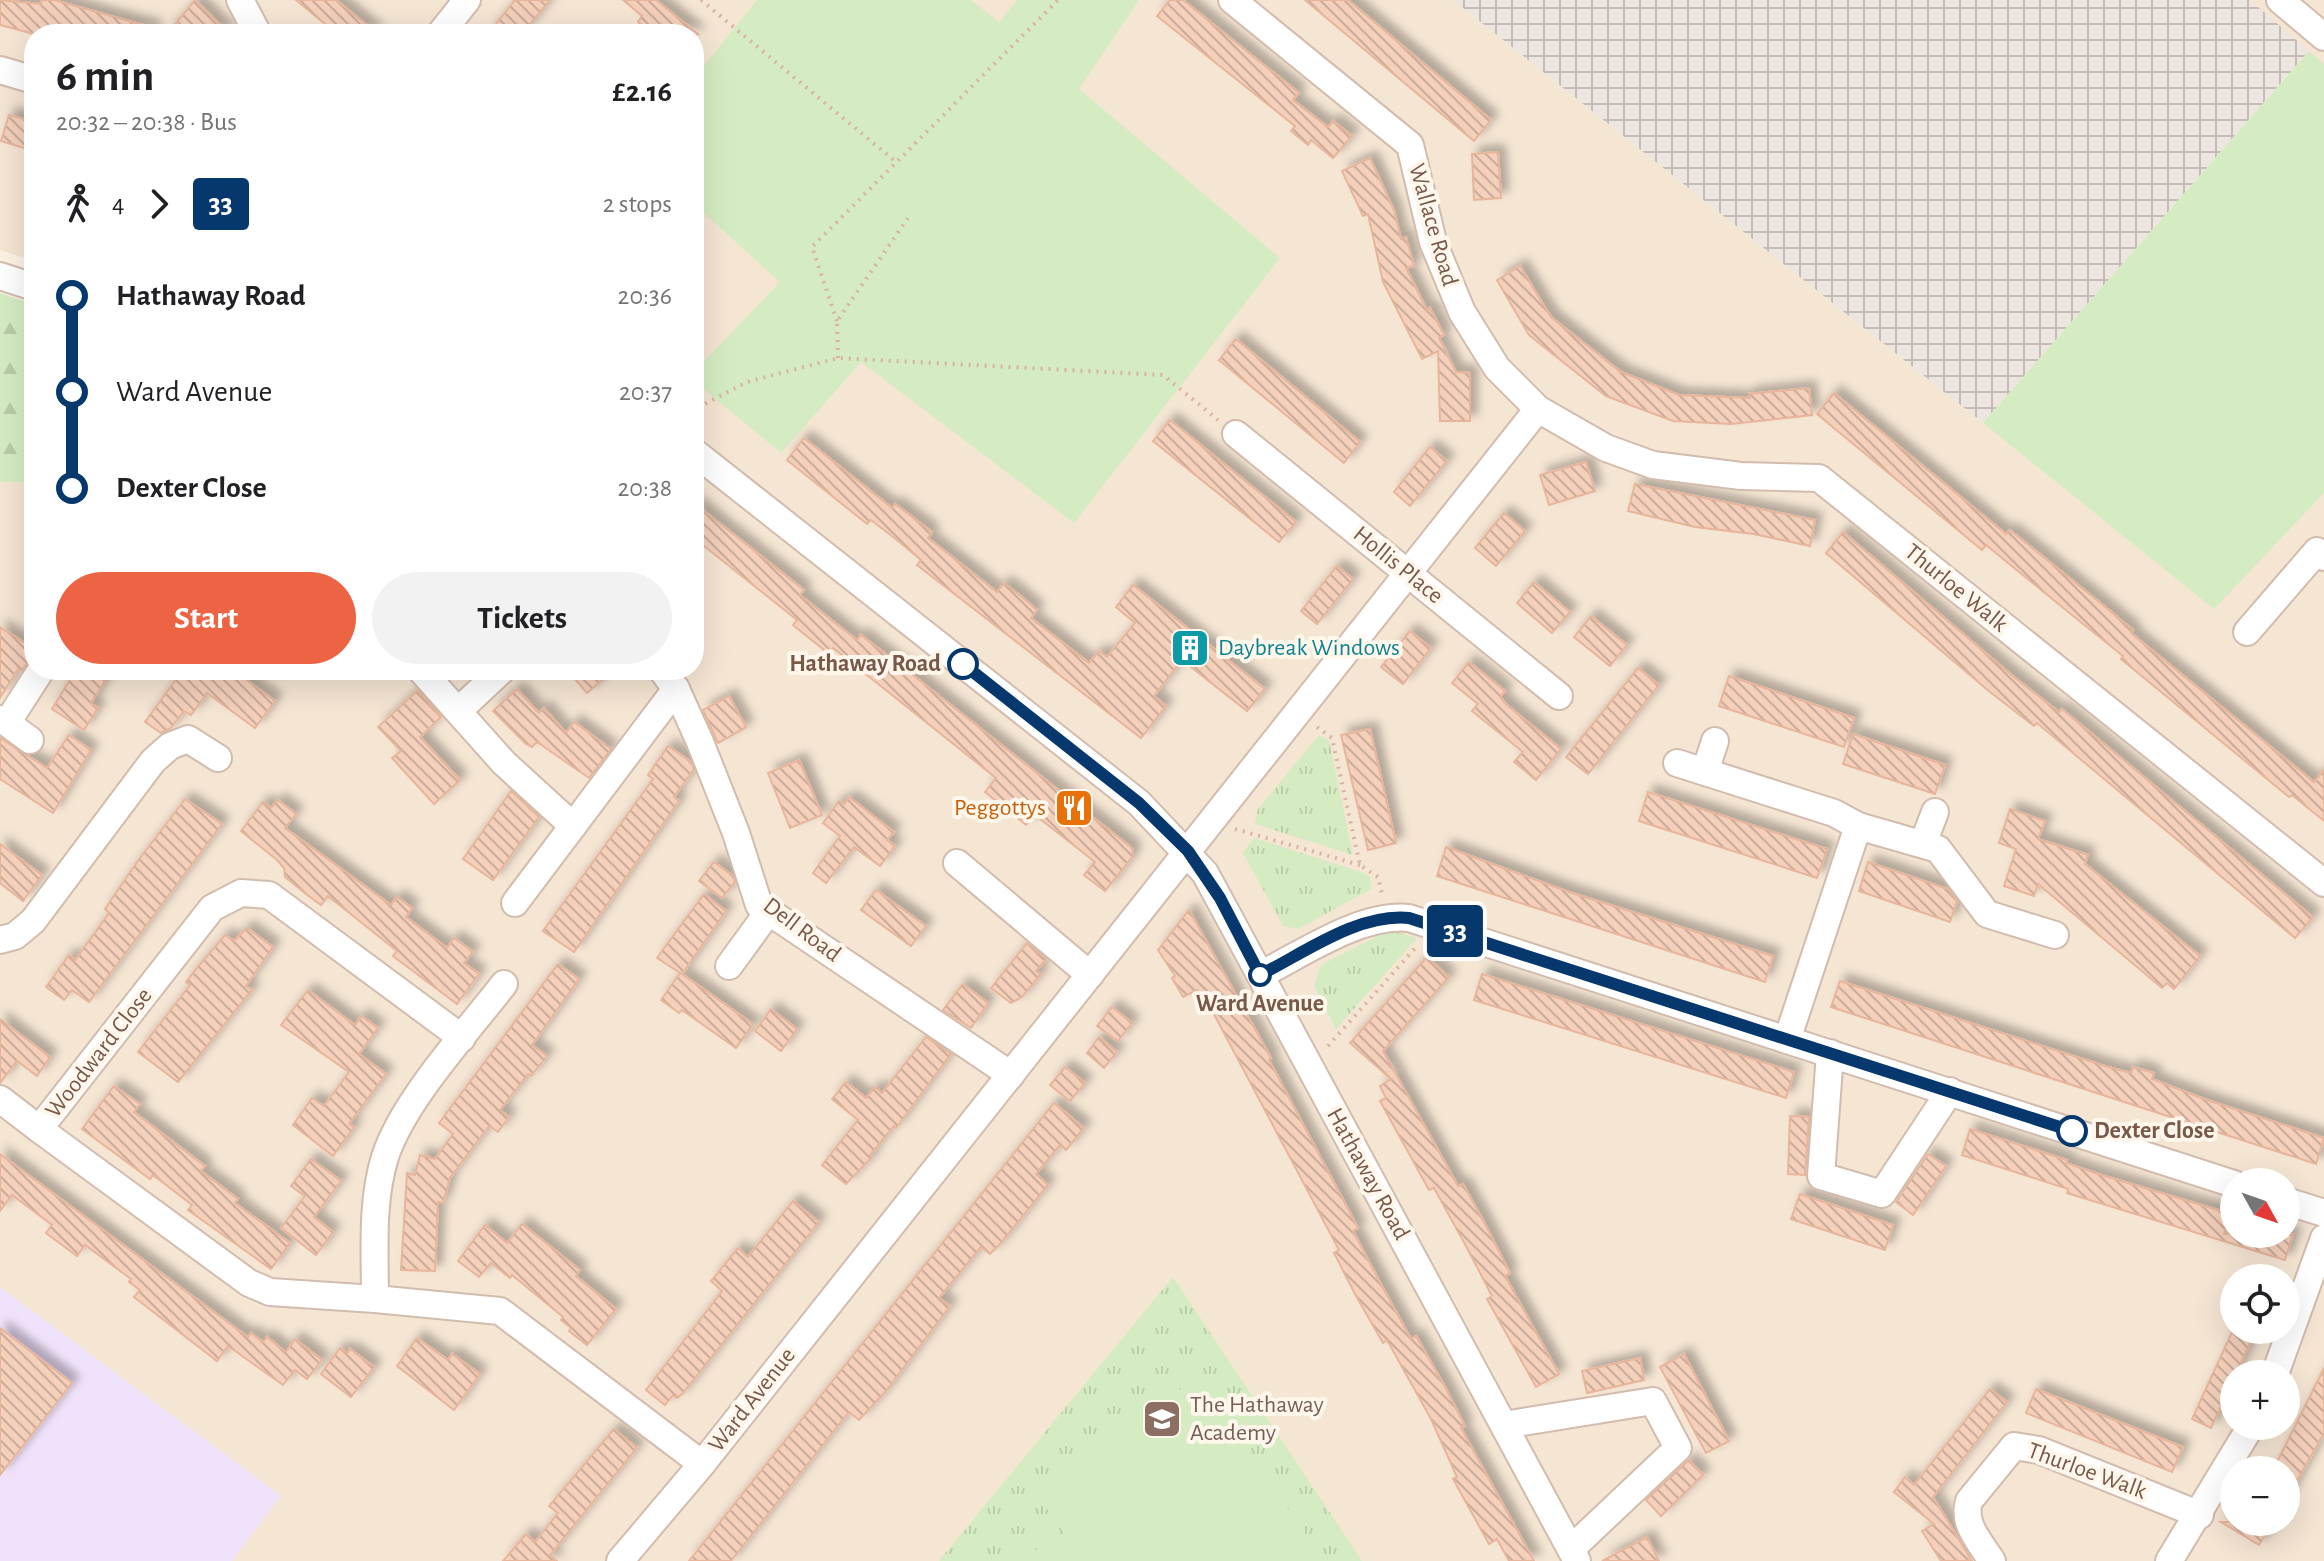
<!DOCTYPE html>
<meta charset="utf-8">
<style>
:root{--surface:#fff;--page:#f2f2f2;--text:#202124;--muted:#757577;--accent:#ed6444}
body{margin:0;font-family:"Alegreya Sans",sans-serif;background:var(--page);color:var(--text);height:100vh;display:flex;flex-direction:column;font-size:30px;white-space:nowrap}
*{box-sizing:border-box;margin:0}
p{font-size:26px;color:var(--muted)}
.icon{flex:none;width:44px;height:44px;fill:none;stroke:currentColor;stroke-width:2;stroke-linecap:round;stroke-linejoin:round}
.map{position:relative;flex:1;overflow:hidden}
.sheet{position:absolute;left:24px;top:24px;width:680px;height:656px;display:flex;flex-direction:column;background:var(--surface);border-radius:32px;box-shadow:0 8px 32px #0002}
.sheet>*{flex:none}
.badge{padding:0 16px;border-radius:6px;font-size:28px;line-height:52px}
.needle{width:52px;rotate:130deg}
.tools{position:absolute;left:2220px;top:1168px;display:grid;gap:16px}
.tools a{display:grid;place-items:center;width:80px;height:80px;border-radius:50%;background:var(--surface);box-shadow:0 8px 32px #0002;font-size:40px}
.map>.badge{position:absolute;translate:-50% -50%;box-shadow:0 0 0 4px #fff}
.legs{display:flex;align-items:center;gap:12px;height:88px;padding:0 32px;font-size:26px}
.legs p{margin-inline-start:auto}
.overview{display:flex;align-items:center;justify-content:space-between;height:136px;padding:0 32px}
h1{font-size:44px;font-weight:700;line-height:60px}
.cta{display:flex;gap:16px;margin-top:auto;padding:16px 32px}
.cta a{flex:1;height:92px;border-radius:48px;background:var(--accent);color:#fff;font-size:32px;font-weight:700;line-height:92px;text-align:center}
.cta a+a{background:var(--page);color:var(--text)}
ul{padding:0 32px;list-style:none}
li{display:flex;align-items:center;gap:28px;height:96px;font-size:30px}
li i{display:grid;place-items:center;width:12px;height:100%;margin:0 10px;background:currentColor}
li i::after{content:'';width:20px;height:20px;margin:-10px;border:6px solid;border-radius:50%;background:var(--surface)}
li p{margin-inline-start:auto}
li:first-child i{background:linear-gradient(#0000 50%,currentColor 0)}
li:last-child i{background:linear-gradient(currentColor 50%,#0000 0)}
.map>svg:first-child{display:block}
.residential{fill:#f5e5d3;fill-rule:evenodd}
.industrial{fill:url(#industrial-grid)}
.education{fill:#f0e2fa}
.grass{fill:url(#grass-tufts)}
.forest{fill:url(#forest-firs)}
.green{fill:#d5ecc2}
.building{fill:url(#building-back-hatch);stroke:#e8b59b;stroke-width:2;filter:url(#shadow)}
.lines{fill:none;stroke-linecap:round;stroke-linejoin:round}
.minor-casing{stroke:#d2bcad;stroke-width:30}
.path{stroke:#d9b39e;stroke-width:4;stroke-dasharray:2 6;stroke-linecap:butt}
.minor{stroke:#fff;stroke-width:26}
.line-1-casing{stroke:#fff;stroke-width:18}
.line-1{stroke:#06376d;stroke-width:12}
.stop-1-dot{fill:#fff;stroke:#06376d;stroke-width:4}
.labels{text-anchor:middle;dominant-baseline:central;stroke-width:8;stroke-linejoin:round;paint-order:stroke}
.street-label{font-size:24px;fill:#785849;stroke:#fff7ec}
.culture-label{font-size:24px;fill:#0d838f;stroke:#fff7ec;text-anchor:start}
.stop-label{font-size:24px;font-weight:bold;fill:#785849;stroke:#fff7ec;text-anchor:end}
.food-label{font-size:24px;fill:#c56008;stroke:#fff7ec;text-anchor:end}
.education-label{font-size:24px;fill:#785e54;stroke:#fff7ec;text-anchor:start}
</style>
<div class="map">
<svg width="2324" height="1561" viewBox="0 0 2324 1561">
<defs>
<pattern id="industrial-grid" width="8" height="8" patternUnits="userSpaceOnUse" patternTransform="scale(2)"><rect width="8" height="8" fill="#ede5df"/><path d="M0 4h8M4 0v8" fill="none" stroke="#c5bcb7"/></pattern>
<pattern id="grass-tufts" width="24" height="20" patternUnits="userSpaceOnUse" patternTransform="scale(2)"><rect width="24" height="20" fill="#d5ecc2"/><path d="M3 7l-1-3M5 7V3M7 7l1-3M15 17l-1-3M17 17v-4M19 17l1-3" fill="none" stroke="#bacca8"/></pattern>
<pattern id="forest-firs" width="22" height="20" patternUnits="userSpaceOnUse" patternTransform="scale(2)"><rect width="22" height="20" fill="#d5ecc2"/><path d="M5 1l3.5 6h-7zM16 11l3.5 6h-7z" fill="#bacca8"/></pattern>
<pattern id="building-back-hatch" width="6" height="6" patternUnits="userSpaceOnUse" patternTransform="scale(2)"><rect width="6" height="6" fill="#f4d0bb"/><path d="M-1 5l2 2M0 0l6 6M5-1l2 2" fill="none" stroke="#caac9a"/></pattern>
<filter id="shadow"><feDropShadow dx="7" dy="-7" stdDeviation="4" flood-color="#0004"/></filter>
</defs>
<rect width="100%" height="100%" fill="#fdf3e5"/>
<path class="residential" d="M0,0H1453L1983,423L2309,52L2250,0H2324V1561H0V482L34,483V670H694V34H34V261L0,250ZM2234,1182H2286V1234H2234ZM2234,1278H2286V1330H2234ZM2234,1374H2286V1426H2234ZM2234,1470H2286V1522H2234Z"/>
<polygon class="industrial" points="1453,0 2250,0 2309,51 1983,423"/>
<polygon class="education" points="0,1287 281,1496 232,1561 0,1561"/>
<g class="grass">
<polygon points="1319,735 1329,741 1353,855 1255,824 1258,809"/>
<polygon points="1254,838 1364,873 1370,877 1371,889 1298,929 1283,926 1243,853"/>
<polygon points="1390,930 1417,938 1336,1029 1314,986 1321,965"/>
<polygon points="1173,1277 1362,1561 939,1561"/>
</g>
<polygon class="forest" points="0,293 34,304 34,483 0,482"/>
<g class="green">
<polygon points="757,0 971,0 999,22 1017,0 1139,0 1079,89 1280,258 1074,523 861,362 781,453 694,381 694,372 780,282 694,204 694,78"/>
<polygon points="2309,51 2324,64 2324,493 2214,609 1983,423"/>
<polygon points="1195,1379 1325,1561 1084,1561 1035,1492 1102,1443 1098,1436 1120,1421 1126,1427"/>
<polygon points="1045,1543 1058,1561 1020,1561"/>
</g>
<g class="building">
<polygon points="0,0 41,4 42,0 54,0 154,28 153,34 34,34 0,25"/>
<polygon points="195,0 230,34 167,34"/>
<polygon points="296,0 336,0 378,34 337,34"/>
<polygon points="515,0 550,0 522,34 488,34"/>
<polygon points="623,0 656,0 698,34 653,34 638,22 642,16"/>
<polygon points="1170,0 1183,0 1299,93 1293,100 1328,127 1333,121 1352,136 1333,158 1311,140 1308,145 1291,131 1295,126 1157,16"/>
<polygon points="1305,0 1348,0 1491,120 1474,141"/>
<polygon points="9,115 34,122 34,151 1,141"/>
<polygon points="1498,152 1501,198 1474,200 1472,154"/>
<polygon points="1370,158 1394,210 1401,239 1406,237 1414,266 1406,268 1427,310 1430,308 1444,335 1439,338 1456,372 1470,373 1470,421 1440,421 1438,351 1422,359 1383,282 1368,214 1363,216 1342,171"/>
<polygon points="1520,266 1551,317 1621,372 1679,395 1750,398 1749,394 1809,388 1812,415 1731,424 1673,421 1606,396 1529,335 1497,280"/>
<polygon points="1236,339 1360,442 1344,463 1219,360"/>
<polygon points="1834,393 2006,534 2010,530 2098,601 2133,630 2131,633 2314,782 2324,770 2324,821 2292,795 2289,797 2121,659 2123,656 2072,615 1986,545 1982,550 1817,414"/>
<polygon points="1170,420 1296,522 1279,542 1153,441"/>
<polygon points="804,438 892,508 895,504 932,532 928,538 997,592 1004,583 1022,597 1037,610 1031,618 1089,663 1099,651 1107,657 1135,623 1116,607 1133,585 1265,689 1247,711 1182,660 1154,696 1166,706 1141,738 917,565 921,560 897,540 871,520 867,524 787,460"/>
<polygon points="1430,447 1447,461 1410,506 1394,492"/>
<polygon points="1586,462 1595,491 1549,505 1540,475"/>
<polygon points="1635,484 1815,520 1810,546 1754,534 1695,527 1628,511"/>
<polygon points="694,503 804,590 800,595 857,640 861,635 909,672 1132,848 1133,856 1105,891 1084,875 1095,862 1035,815 1026,825 985,792 996,778 833,648 829,654 793,625 797,620 694,538"/>
<polygon points="1504,513 1525,531 1496,566 1475,548"/>
<polygon points="1843,532 2014,677 2059,712 2062,709 2313,917 2295,938 2037,723 2034,726 1990,692 1826,553"/>
<polygon points="1337,566 1353,579 1317,624 1301,611"/>
<polygon points="1534,582 1570,612 1552,633 1517,603"/>
<polygon points="1591,616 1627,645 1610,666 1574,637"/>
<polygon points="0,627 34,649 34,656 21,671 18,669 0,698"/>
<polygon points="1410,631 1431,648 1403,684 1381,667"/>
<polygon points="1469,662 1505,691 1500,697 1507,705 1561,749 1536,780 1514,762 1523,752 1472,711 1478,704 1452,683"/>
<polygon points="1638,668 1659,685 1588,774 1566,757"/>
<polygon points="76,670 112,670 91,703 98,708 84,730 52,709"/>
<polygon points="183,670 233,670 275,701 255,728 207,693 191,715 184,711 171,728 161,733 145,722"/>
<polygon points="567,670 613,670 587,693"/>
<polygon points="1729,676 1854,718 1844,747 1719,706"/>
<polygon points="517,689 539,713 544,708 566,733 574,722 611,749 589,778 537,742 532,747 526,744 493,711"/>
<polygon points="418,690 441,717 420,737 460,780 434,804 392,758 401,751 378,727"/>
<polygon points="729,696 746,727 718,743 703,710"/>
<polygon points="1370,729 1396,843 1368,850 1341,735"/>
<polygon points="1853,734 1945,765 1935,794 1843,764"/>
<polygon points="69,735 91,750 53,813 0,779 0,738 47,768"/>
<polygon points="668,746 691,762 694,769 674,797 679,801 574,952 543,931 653,779 648,775"/>
<polygon points="799,760 822,815 790,828 768,773"/>
<polygon points="511,791 539,817 493,880 463,859"/>
<polygon points="1648,792 1827,849 1817,878 1639,821"/>
<polygon points="849,797 894,832 887,840 895,846 880,866 854,847 826,883 813,873 840,836 823,823 839,801 844,804"/>
<polygon points="185,799 222,824 89,1002 72,990 64,1000 46,987 69,955 75,960 109,913 105,909 137,862"/>
<polygon points="278,800 296,814 285,828 391,905 397,897 412,908 406,917 447,948 454,938 473,952 464,963 479,974 457,1004 393,956 397,951 328,896 321,905 306,894 285,877 284,868 277,860 241,831 263,802 271,808"/>
<polygon points="2010,809 2045,821 2038,839 2088,855 2085,864 2200,956 2174,989 2167,983 2162,988 2038,884 2034,896 2004,886 2016,849 1999,843"/>
<polygon points="0,844 42,875 23,901 0,883"/>
<polygon points="1446,847 1569,892 1773,956 1765,982 1437,876"/>
<polygon points="714,862 733,876 735,882 722,898 699,881"/>
<polygon points="1868,862 1948,889 1957,901 1950,922 1859,891"/>
<polygon points="876,890 926,926 911,946 861,910"/>
<polygon points="704,894 726,911 682,974 753,1024 736,1048 682,1010 679,1013 661,1000 680,973 657,958"/>
<polygon points="1189,910 1271,1058 1269,1060 1358,1228 1353,1231 1384,1290 1411,1339 1416,1336 1444,1385 1465,1426 1461,1428 1534,1561 1509,1561 1497,1539 1489,1544 1453,1479 1457,1477 1431,1419 1387,1340 1383,1343 1355,1294 1334,1253 1339,1250 1207,1001 1204,1003 1197,990 1183,997 1172,978 1175,976 1158,950"/>
<polygon points="247,928 273,947 246,986 252,990 178,1082 138,1052 190,985 186,982 197,968 225,935 234,941"/>
<polygon points="1027,943 1046,959 1036,971 1041,974 1022,997 1011,1003 991,988"/>
<polygon points="1427,957 1449,977 1383,1051 1458,1186 1463,1184 1485,1224 1510,1273 1505,1276 1559,1374 1536,1387 1487,1299 1492,1296 1466,1246 1434,1188 1429,1190 1380,1101 1386,1098 1380,1086 1391,1079 1350,1043"/>
<polygon points="558,964 579,979 532,1045 547,1056 531,1076 528,1074 500,1110 509,1117 498,1132 489,1126 450,1178 443,1203 438,1202 435,1271 401,1270 407,1173 415,1175 420,1155 435,1159 453,1134 439,1123"/>
<polygon points="1482,974 1794,1072 1786,1098 1474,1000"/>
<polygon points="1840,981 2108,1067 2131,1073 2133,1067 2154,1073 2152,1079 2204,1099 2324,1138 2316,1164 1831,1007"/>
<polygon points="963,984 988,1003 971,1028 943,1010"/>
<polygon points="308,990 355,1025 361,1016 378,1028 359,1054 386,1074 349,1124 354,1127 333,1156 293,1125 312,1098 324,1106 349,1072 281,1025"/>
<polygon points="1112,1007 1132,1023 1118,1041 1097,1026"/>
<polygon points="771,1009 797,1029 781,1051 755,1031"/>
<polygon points="0,1019 50,1057 37,1076 17,1061 0,1083"/>
<polygon points="926,1037 951,1054 896,1128 894,1126 870,1155 872,1157 846,1184 822,1165 858,1120 832,1099 846,1082 866,1098 875,1087 882,1093"/>
<polygon points="1099,1037 1117,1052 1104,1068 1087,1053"/>
<polygon points="1065,1067 1085,1083 1070,1101 1050,1085"/>
<polygon points="114,1086 140,1104 134,1112 205,1166 201,1171 238,1199 235,1203 290,1243 271,1269 188,1210 192,1205 153,1175 150,1179 82,1129"/>
<polygon points="1054,1103 1084,1128 1066,1150 1060,1145 1036,1174 1048,1185 1000,1244 990,1254 981,1247 939,1298 950,1306 886,1391 859,1420 849,1412 731,1561 689,1561"/>
<polygon points="1790,1116 1809,1117 1805,1175 1788,1174"/>
<polygon points="1970,1129 2067,1160 2066,1163 2098,1174 2231,1214 2224,1234 2293,1234 2285,1260 2067,1193 2068,1189 1962,1155"/>
<polygon points="0,1154 248,1337 251,1333 263,1342 267,1337 286,1352 295,1339 322,1360 307,1379 295,1370 283,1385 228,1346 217,1361 134,1297 140,1290 129,1282 131,1279 85,1245 77,1256 46,1233 52,1225 12,1195 0,1211"/>
<polygon points="1928,1154 1946,1166 1913,1215 1896,1202"/>
<polygon points="311,1159 341,1181 314,1217 333,1232 316,1255 281,1228 305,1196 291,1186"/>
<polygon points="1800,1194 1893,1225 1885,1250 1791,1219"/>
<polygon points="793,1201 819,1222 683,1393 677,1398 673,1395 665,1405 646,1390 722,1291 711,1281 738,1248 748,1257"/>
<polygon points="522,1224 580,1270 576,1276 616,1309 587,1345 569,1331 571,1328 561,1320 563,1317 512,1275 510,1278 491,1263 479,1277 458,1261 485,1225 507,1243"/>
<polygon points="0,1328 72,1383 0,1475"/>
<polygon points="2233,1330 2256,1330 2211,1428 2192,1419"/>
<polygon points="417,1338 448,1360 452,1354 480,1374 454,1410 397,1366"/>
<polygon points="340,1348 347,1353 350,1349 374,1367 351,1397 321,1374"/>
<polygon points="1684,1354 1729,1441 1706,1453 1660,1367"/>
<polygon points="1640,1358 1644,1380 1587,1393 1582,1371"/>
<polygon points="2324,1368 2324,1433 2286,1500 2286,1470 2273,1470"/>
<polygon points="1990,1389 2007,1402 1933,1497 1972,1561 1941,1561 1922,1531 1934,1524 1894,1492 1905,1477 1914,1485"/>
<polygon points="2036,1389 2183,1447 2172,1472 2026,1413"/>
<polygon points="614,1429 637,1448 550,1555 557,1561 503,1561 526,1534 535,1542 558,1513 549,1506"/>
<polygon points="1689,1460 1703,1475 1661,1516 1646,1500"/>
<polygon points="2221,1522 2273,1522 2259,1545"/>
<polygon points="1647,1537 1659,1561 1602,1561"/>
</g>
<g class="lines">
<defs>
<g id="minor">
<polyline points="240,0 258,34"/>
<polyline points="1232,0 1410,145 1433,242 1462,312 1497,368 1538,409 1606,448 1653,465 1741,476 1819,478 2324,883"/>
<polyline points="2280,0 2324,37"/>
<polyline points="440,34 467,0"/>
<polyline points="0,70 34,80"/>
<polyline points="0,276 34,287"/>
<polyline points="1236,434 1559,696"/>
<polyline points="694,452 1139,803 1205,873 1577,1561"/>
<polyline points="2247,632 2317,551 2324,557"/>
<polyline points="421,670 504,763 573,826"/>
<polyline points="662,670 676,689 700,742 736,833 759,905 1011,1075"/>
<polyline points="458,711 502,670"/>
<polyline points="0,719 7,723 41,670"/>
<polyline points="7,723 30,740"/>
<polyline points="1677,763 1834,813 1858,826"/>
<polyline points="1705,772 1715,741"/>
<polyline points="1923,844 1935,812"/>
<polyline points="957,863 1090,975"/>
<polyline points="515,903 676,689"/>
<polyline points="0,940 15,936 33,921 153,761 170,746 188,739 218,758"/>
<polyline points="729,966 769,911"/>
<path d="M1260,975C1302,954 1361,913 1409,918L2234,1184"/>
<path d="M462,1038L269,895L241,893L212,908L39,1129L249,1283L270,1292L375,1299C375,1252 371,1202 385,1157C403,1101 467,1032 504,984"/>
<polyline points="1787,1040 1858,826 1938,849 1987,914 2055,935"/>
<polyline points="1830,1053 1821,1176 1882,1194 1950,1091"/>
<polyline points="0,1099 39,1129"/>
<polyline points="2286,1201 2324,1213"/>
<polyline points="375,1299 500,1311 702,1464"/>
<polyline points="2275,1374 2324,1238"/>
<polyline points="1504,1425 1653,1401 1678,1448 1571,1549"/>
<polyline points="620,1561 702,1464 1538,409"/>
<path d="M1992,1561C1980,1542 1962,1524 1969,1501L2014,1446L2039,1450L2200,1515"/>
<polyline points="2169,1561 2251,1426"/>
</g>
</defs>
<use href="#minor" class="minor-casing"/>
<g class="path">
<polyline points="701,0 896,162"/>
<polyline points="837,321 812,247 1058,0"/>
<polyline points="838,358 837,321 910,215"/>
<polyline points="694,414 697,408 747,382 838,358 1163,375 1218,420"/>
<polyline points="1317,727 1332,738 1360,865 1378,877 1382,894"/>
<polyline points="1235,829 1360,865"/>
<polyline points="1328,1046 1418,945"/>
</g>
<use href="#minor" class="minor"/>
</g>
<g class="lines">
<defs>
<path id="line-1" d="M963,664L1139,803L1188,851L1220,898L1260,975C1304,953 1358,913 1409,918L2072,1131"/>
</defs>
<use href="#line-1" class="line-1-casing"/>
<use href="#line-1" class="line-1"/>
</g>
<defs>
<symbol id="building-square" viewBox="-11 -11 22 22"><rect x="-9" y="-9" width="18" height="18" rx="4" fill="#0f9aa8" stroke="#fff7ec"/><path d="M-4-6H4V6H1V3H-1V6H-4ZM-2.5-4.3h1.7v1.8h-1.7ZM.8-4.3h1.7v1.8H.8ZM-2.5-1h1.7V.8h-1.7ZM.8-1h1.7V.8H.8Z" fill="#fff"/></symbol>
<symbol id="restaurant-square" viewBox="-11 -11 22 22"><rect x="-9" y="-9" width="18" height="18" rx="4" fill="#e8710a" stroke="#fff7ec"/><path d="M-5-6h1v4h1v-4h1v4h1v-4h1v5L-1.5 .5V6h-2V.5L-5-1ZM5-6V6H3V1.5H1.5Q1.5-4 5-6Z" fill="#fff"/></symbol>
<symbol id="school-square" viewBox="-11 -11 22 22"><rect x="-9" y="-9" width="18" height="18" rx="4" fill="#8d6e63" stroke="#fff7ec"/><path d="M0-5L7-2L0 1L-7-2ZM-4 1L0 2.5L4 1V4Q0 6-4 4Z" fill="#fff"/></symbol>
</defs>
<g fill-rule="evenodd">
<use href="#building-square" x="1168" y="626" width="44" height="44"/>
<use href="#restaurant-square" x="1052" y="786" width="44" height="44"/>
<use href="#school-square" x="1140" y="1397" width="44" height="44"/>
</g>
<g class="stop-1-dot">
<circle cx="963" cy="664" r="14"/>
<circle cx="1260" cy="975" r="10"/>
<circle cx="2072" cy="1131" r="14"/>
</g>
<g class="labels">
<g class="street-label">
<text transform="translate(1433 225) rotate(74)">Wallace Road</text>
<text transform="translate(1398 565) rotate(39)">Hollis Place</text>
<text transform="translate(1956 588) rotate(39)">Thurloe Walk</text>
<text transform="translate(802 930) rotate(37)">Dell Road</text>
<text transform="translate(99 1053) rotate(-52)">Woodward Close</text>
<text transform="translate(1368 1174) rotate(61)">Hathaway Road</text>
<text transform="translate(752 1400) rotate(-52)">Ward Avenue</text>
<text transform="translate(2087 1471) rotate(20)">Thurloe Walk</text>
</g>
<g class="culture-label">
<text x="1218" y="648">Daybreak Windows</text>
</g>
<g class="stop-label">
<text x="941" y="664">Hathaway Road</text>
<text x="1260" y="1004" text-anchor="middle">Ward Avenue</text>
<text x="2094" y="1131" text-anchor="start">Dexter Close</text>
</g>
<g class="food-label">
<text x="1046" y="808">Peggottys</text>
</g>
<g class="education-label">
<text x="1190" y="1405">The Hathaway<tspan x="1190" dy="28">Academy</tspan></text>
</g>
</g>
</svg>
<div class="tools">
<a><svg class="needle" viewBox="-14 -14 28 28"><path d="M0-13l5 13h-10z" fill="#e53935"/><path d="M0 13l5-13h-10z" fill="#757577"/></svg></a>
<a><svg class="icon" aria-label="locate" viewBox="0 0 24 24"><circle cx="12" cy="12" r="6"/><path d="M12 2v4M12 18v4M2 12h4M18 12h4"/></svg></a>
<a>+</a>
<a>−</a>
</div>
<b class="badge" style="left:1455px;top:931px;background:#06376d;color:#fff">33</b>
<section class="sheet">
<div class="overview"><div><h1>6 min</h1><p>20:32 – 20:38 · Bus</p></div><b>£2.16</b></div>
<div class="legs"><svg class="icon" aria-label="walk" viewBox="0 0 24 24"><circle cx="13" cy="4" r="2"/><path d="M13 8l-2 6 4 7M11 14l-3 7M7 12l3-4h3l4 4"/></svg>4<svg class="icon" aria-label="forward" viewBox="0 0 24 24"><path d="M9 5l7 7-7 7"/></svg><b class="badge" style="background:#06376d;color:#fff">33</b><p>2 stops</p></div>
<ul>
<li><i style="color:#06376d"></i><b>Hathaway Road</b><p>20:36</p></li>
<li><i style="color:#06376d"></i><span>Ward Avenue</span><p>20:37</p></li>
<li><i style="color:#06376d"></i><b>Dexter Close</b><p>20:38</p></li>
</ul>
<div class="cta"><a>Start</a><a>Tickets</a></div>
</section>
</div>
